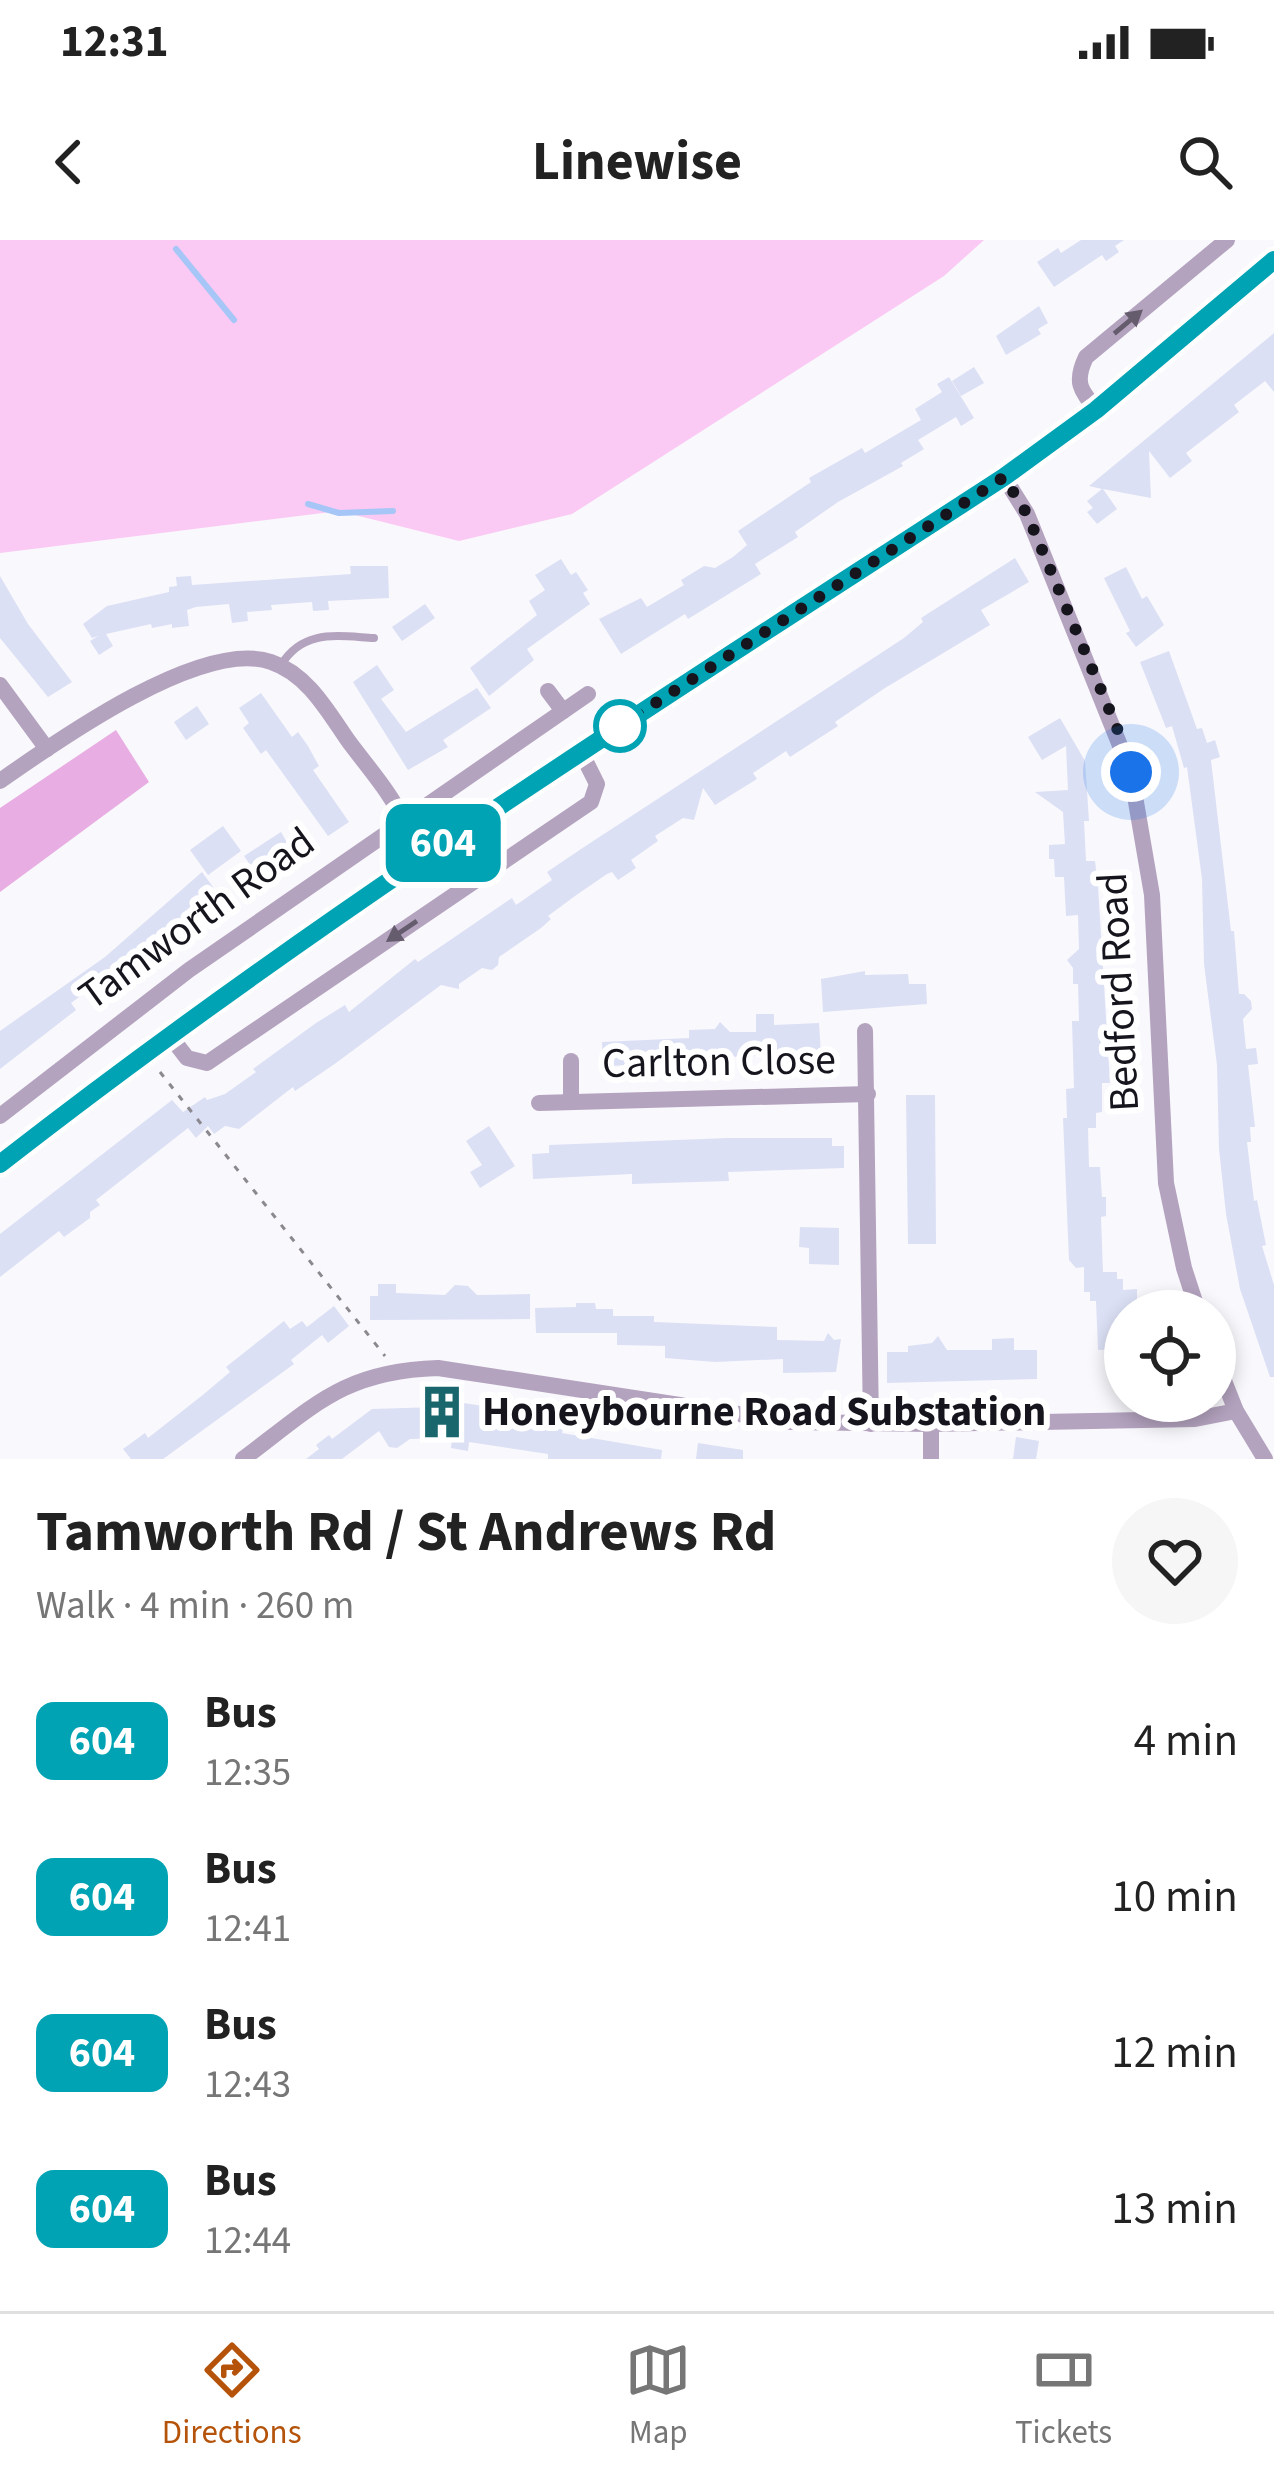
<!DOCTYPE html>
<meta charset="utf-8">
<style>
:root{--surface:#fff;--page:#f6f6f6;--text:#222;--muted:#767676;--line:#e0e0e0;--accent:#b45309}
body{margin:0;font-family:"Source Sans 3",sans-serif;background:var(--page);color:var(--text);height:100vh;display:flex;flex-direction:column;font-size:45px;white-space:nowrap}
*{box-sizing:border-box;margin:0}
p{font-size:39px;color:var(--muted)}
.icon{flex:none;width:66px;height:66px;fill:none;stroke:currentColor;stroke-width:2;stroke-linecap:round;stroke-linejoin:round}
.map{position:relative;height:1219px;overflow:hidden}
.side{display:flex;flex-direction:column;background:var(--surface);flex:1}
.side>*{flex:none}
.badge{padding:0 24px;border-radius:18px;font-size:42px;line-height:78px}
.tools{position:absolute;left:1104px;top:1050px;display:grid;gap:24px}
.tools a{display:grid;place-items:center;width:132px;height:132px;border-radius:50%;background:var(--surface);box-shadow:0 6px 18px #0003;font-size:60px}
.you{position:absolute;width:60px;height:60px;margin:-30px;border:9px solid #fff;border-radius:50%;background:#1a73e8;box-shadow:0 0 0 18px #1a73e833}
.map>.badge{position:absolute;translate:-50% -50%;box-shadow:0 0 0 6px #fff}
.round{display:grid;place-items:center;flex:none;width:126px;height:126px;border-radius:63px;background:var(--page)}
.overview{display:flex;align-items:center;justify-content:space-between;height:204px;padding:0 36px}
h1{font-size:57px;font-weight:700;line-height:90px}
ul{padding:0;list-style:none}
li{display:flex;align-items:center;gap:36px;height:156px;padding:0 36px}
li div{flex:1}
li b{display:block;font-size:45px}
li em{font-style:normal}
li .badge{min-width:132px;font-weight:700;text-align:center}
.status{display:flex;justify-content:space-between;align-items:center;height:84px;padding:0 60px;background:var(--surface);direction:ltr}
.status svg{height:33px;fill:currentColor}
header{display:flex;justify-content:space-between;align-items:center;height:156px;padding:0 36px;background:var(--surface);font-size:54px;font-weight:700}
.tab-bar{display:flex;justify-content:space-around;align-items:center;height:168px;border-top:3px solid var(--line);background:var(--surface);font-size:33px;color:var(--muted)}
.tab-bar a{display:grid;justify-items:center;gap:6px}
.tab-bar .current{color:var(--accent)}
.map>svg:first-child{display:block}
.green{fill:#facaf4}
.forest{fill:#e8ade2}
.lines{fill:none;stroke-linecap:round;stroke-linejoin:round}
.stream{stroke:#a5c6f6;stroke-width:6}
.building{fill:#dce0f5}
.path{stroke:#8b898f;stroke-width:3;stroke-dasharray:6 9;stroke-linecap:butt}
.lane{stroke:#b4a3bf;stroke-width:8}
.street{stroke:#b4a3bf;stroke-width:16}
.primary{stroke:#7a5c8c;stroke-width:24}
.oneway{fill:#655c6e}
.line-casing{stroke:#fff;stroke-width:27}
.line{stroke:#00a3b4;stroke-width:18}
.walk{stroke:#16141c;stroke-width:12;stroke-dasharray:0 21.6}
.stop-dot{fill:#fff;stroke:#00a3b4;stroke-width:6}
.labels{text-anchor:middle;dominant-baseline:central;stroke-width:12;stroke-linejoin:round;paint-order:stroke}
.street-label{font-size:42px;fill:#16141c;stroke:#fff}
.poi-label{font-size:42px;font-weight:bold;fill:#16141c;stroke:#fff;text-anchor:start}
</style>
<div class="status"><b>12:31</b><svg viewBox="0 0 49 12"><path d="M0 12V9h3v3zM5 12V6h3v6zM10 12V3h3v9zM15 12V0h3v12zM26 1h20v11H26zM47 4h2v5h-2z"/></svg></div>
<header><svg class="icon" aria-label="back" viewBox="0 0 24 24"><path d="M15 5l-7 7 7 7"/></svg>Linewise<svg class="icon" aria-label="search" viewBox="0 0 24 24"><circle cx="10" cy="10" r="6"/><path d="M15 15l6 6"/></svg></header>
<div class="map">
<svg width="1274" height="1219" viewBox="0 0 1274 1219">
<rect width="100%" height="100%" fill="#f9f8fc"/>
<polygon class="green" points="0,0 984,0 944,36 572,274 459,301 339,271 0,313"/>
<polygon class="forest" points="116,490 149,542 0,652 0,568"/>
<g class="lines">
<g class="stream">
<polyline points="176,9 234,80"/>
<polyline points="308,264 339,273 393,271"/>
</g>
</g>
<g class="building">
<polygon points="1081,0 1124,0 1115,6 1119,12 1106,21 1102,15 1054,47 1037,22 1058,8 1061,13"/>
<polygon points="1039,66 1048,83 1038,89 1041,94 1006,115 996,96"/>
<polygon points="1274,93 1274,152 1265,141 1234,165 1239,172 1186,213 1192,221 1170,238 1149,211 1151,258 1103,249 1117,269 1097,284 1087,272 1093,268 1087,261 1102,249 1089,246"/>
<polygon points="974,127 984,143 961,156 952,141"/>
<polygon points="949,137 974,178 961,186 956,177 918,200 924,209 901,223 903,226 838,262 795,292 798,297 755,324 761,334 688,379 685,374 621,414 599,379 641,358 647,367 684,345 681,340 704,326 715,328 733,317 747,305 738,291 811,242 809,238 862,208 865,213 921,180 915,169 942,152 937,144"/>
<polygon points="1015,318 1029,342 981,370 990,385 885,448 835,482 838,486 790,517 786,511 753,533 757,539 715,565 703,548 694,580 683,578 655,596 658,601 631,620 636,628 618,640 612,632 607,634 575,656 548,676 551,679 541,688 499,717 498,725 492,730 482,728 459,744 459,749 441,745 336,823 295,851 293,847 239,889 225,886 214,894 208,886 196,898 188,888 96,960 100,965 90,972 90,978 64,997 59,991 0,1037 0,994 172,860 183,872 205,857 207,860 225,854 256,832 253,829 316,783 345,765 349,772 415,719 418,722 512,658 516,665 552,640 547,632 581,609 904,398 923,382 921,378"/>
<polygon points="561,319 571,335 576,332 588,350 583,353 590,364 527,409 534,420 489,456 470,428 537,375 529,361 545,350 535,335"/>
<polygon points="350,326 388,326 389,358 328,361 329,370 313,371 312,362 271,365 272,370 247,372 248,381 232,383 229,364 196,367 187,370 189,386 172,388 172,384 152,388 151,384 106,394 113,406 99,415 90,401 98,396 92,398 83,384 107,366 169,352 169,347 177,346 176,337 191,336 192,345 351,334"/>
<polygon points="1126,327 1142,359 1147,356 1164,385 1136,407 1126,393 1130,391 1104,338"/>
<polygon points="0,336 28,384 72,442 48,457 0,398"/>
<polygon points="425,364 435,378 402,401 392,387"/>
<polygon points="1169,411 1197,489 1202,488 1207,503 1215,500 1220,517 1211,520 1231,691 1234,691 1239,754 1244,754 1251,761 1252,769 1243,779 1246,809 1256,808 1258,824 1248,825 1255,887 1250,887 1251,902 1247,902 1254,961 1257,960 1266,1005 1262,1006 1274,1045 1274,1137 1270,1137 1240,1049 1226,974 1219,909 1217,825 1204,724 1202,639 1187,527 1184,528 1172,486 1166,488 1140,422"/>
<polygon points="377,425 394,450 381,459 406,492 477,448 491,468 443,500 448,507 408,530 353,442"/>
<polygon points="261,453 292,497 298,492 308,506 319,526 313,530 349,582 328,596 266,510 261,514 243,488 249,483 239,468"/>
<polygon points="197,466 209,484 186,500 174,482"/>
<polygon points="1060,478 1085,521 1089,581 1084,581 1086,621 1095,621 1098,646 1110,843 1102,843 1102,872 1096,873 1096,888 1088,888 1089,927 1100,927 1102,957 1106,957 1106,976 1101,977 1103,1032 1117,1032 1117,1039 1123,1039 1123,1050 1137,1049 1137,1067 1125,1067 1125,1109 1098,1110 1096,1061 1090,1061 1090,1052 1084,1052 1084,1027 1076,1028 1069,1020 1063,878 1067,878 1066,849 1074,848 1072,781 1079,781 1078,744 1073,744 1073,728 1067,720 1079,709 1078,675 1066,676 1064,637 1055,637 1054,619 1049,619 1049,605 1065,604 1063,572 1035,552 1068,550 1066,506 1042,520 1028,497"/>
<polygon points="223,586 241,611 208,635 190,610"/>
<polygon points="281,592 297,620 262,642 244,616"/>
<polygon points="202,632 213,647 207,651 216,664 106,754 98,743 71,763 76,770 0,829 0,791 105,717"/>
<polygon points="865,731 865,735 908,734 909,744 926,744 927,764 823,772 821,739"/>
<polygon points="756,774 774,774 774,785 819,783 821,814 728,817 728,823 603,826 602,802 689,798 689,790 715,789 720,782 730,792 756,792"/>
<polygon points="906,855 935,855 936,1004 908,1004"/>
<polygon points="489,886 515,926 480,948 470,932 482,925 466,901"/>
<polygon points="728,898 832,898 832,906 844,906 844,928 728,932 729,941 632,944 632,934 533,939 532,914 549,913 549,905"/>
<polygon points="800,987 839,988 839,1025 809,1024 809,1008 799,1007"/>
<polygon points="378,1044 396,1044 396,1053 445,1055 455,1045 468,1046 477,1055 530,1054 530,1079 370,1080 370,1056 378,1056"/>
<polygon points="576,1063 595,1063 596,1069 613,1069 613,1076 654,1076 654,1082 777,1087 777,1100 824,1101 828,1093 834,1100 841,1099 836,1132 783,1133 783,1119 715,1122 665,1118 665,1106 617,1105 617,1093 536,1093 535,1068 576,1067"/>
<polygon points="334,1066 349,1086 328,1103 322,1095 291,1120 294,1124 163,1219 131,1219 123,1209 145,1193 148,1198 204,1154 230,1132 226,1127 284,1081 290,1089 302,1081 307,1087"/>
<polygon points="938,1096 947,1110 992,1110 992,1099 1014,1098 1014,1110 1037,1110 1037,1139 887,1143 887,1112 908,1112 908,1106 932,1103"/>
<polygon points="437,1159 549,1176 548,1180 564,1183 562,1193 662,1210 661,1219 548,1219 548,1214 469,1202 468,1211 451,1208 452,1198 410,1199 397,1208 389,1207 379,1191 342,1219 306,1219 319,1209 316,1205 329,1195 332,1199 372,1169 436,1167"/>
<polygon points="1016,1197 1039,1201 1036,1219 1013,1219"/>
<polygon points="698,1203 743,1210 743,1219 696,1219"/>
</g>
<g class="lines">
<polyline class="path" points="160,832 385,1116"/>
<path class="lane" d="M281,425C303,389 336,396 374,398"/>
<g class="street">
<path d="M1097,170C1080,150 1074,142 1086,117L1227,0"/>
<polyline points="1004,237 1027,274 1131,533 1152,655 1166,943 1184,1028 1198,1071"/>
<polyline points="0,445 47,509"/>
<polyline points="548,451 563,471"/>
<path d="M0,541C57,501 202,398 271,422C307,434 327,470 347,499C361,519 399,562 403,583C406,598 404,615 404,629"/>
<polyline points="403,580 453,597"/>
<polyline points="865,791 871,1184"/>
<polyline points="170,796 187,818 207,823 591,562 597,544 581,512"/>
<polyline points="571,821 571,861"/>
<polyline points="539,863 868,854"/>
<polyline points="0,876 189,730 588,454"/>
<polyline points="1215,1118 1236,1171 1265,1219"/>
<polyline points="931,1184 931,1219"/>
<path d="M243,1219C315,1165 344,1131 438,1128L791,1182L931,1184L1195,1179L1236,1171"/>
</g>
<path class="primary" d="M0,924C322,676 663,458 1004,237L1097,170L1274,20"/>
</g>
<defs><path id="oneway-solid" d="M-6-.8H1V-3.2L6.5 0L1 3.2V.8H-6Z" transform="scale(3)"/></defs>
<g class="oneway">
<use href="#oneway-solid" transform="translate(1128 82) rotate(-40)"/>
<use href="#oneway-solid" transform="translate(402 691) rotate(146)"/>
</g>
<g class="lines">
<defs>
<path id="line" d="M0,924C320,674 664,458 1004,237L1096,170L1274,20"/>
</defs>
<use href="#line" class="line-casing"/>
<use href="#line" class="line"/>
<polyline class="walk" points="620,486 1004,237 1027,274 1117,488 1131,532"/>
</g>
<defs>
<symbol id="building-bare" viewBox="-9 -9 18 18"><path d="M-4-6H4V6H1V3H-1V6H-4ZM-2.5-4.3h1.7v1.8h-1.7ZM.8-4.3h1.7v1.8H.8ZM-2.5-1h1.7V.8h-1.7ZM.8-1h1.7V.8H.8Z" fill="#19666d" stroke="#fff" stroke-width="2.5" paint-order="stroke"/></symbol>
</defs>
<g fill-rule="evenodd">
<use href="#building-bare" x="404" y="1134" width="76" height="76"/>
</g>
<circle class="stop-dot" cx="620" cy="486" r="24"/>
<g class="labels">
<g class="street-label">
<text transform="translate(197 679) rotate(-36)">Tamworth Road</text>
<text transform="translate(1119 752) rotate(-93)">Bedford Road</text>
<text transform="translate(719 822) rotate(-1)">Carlton Close</text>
</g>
<g class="poi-label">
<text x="482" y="1172">Honeybourne Road Substation</text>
</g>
</g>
</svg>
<div class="tools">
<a><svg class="icon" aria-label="locate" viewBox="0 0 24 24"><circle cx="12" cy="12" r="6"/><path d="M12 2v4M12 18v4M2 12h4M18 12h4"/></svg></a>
</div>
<div class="you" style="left:1131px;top:532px"></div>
<b class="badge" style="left:443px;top:603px;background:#00a3b4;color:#fff">604</b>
</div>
<section class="side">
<div class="overview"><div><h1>Tamworth Rd / St Andrews Rd</h1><p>Walk · 4 min · 260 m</p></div><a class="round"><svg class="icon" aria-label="heart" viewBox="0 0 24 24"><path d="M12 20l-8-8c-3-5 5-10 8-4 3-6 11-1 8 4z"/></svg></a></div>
<ul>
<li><span class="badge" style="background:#00a3b4;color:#fff">604</span><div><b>Bus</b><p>12:35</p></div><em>4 min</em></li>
<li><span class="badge" style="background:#00a3b4;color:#fff">604</span><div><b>Bus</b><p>12:41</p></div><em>10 min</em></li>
<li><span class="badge" style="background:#00a3b4;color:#fff">604</span><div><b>Bus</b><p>12:43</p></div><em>12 min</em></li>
<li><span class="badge" style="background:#00a3b4;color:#fff">604</span><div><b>Bus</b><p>12:44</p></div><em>13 min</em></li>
</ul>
</section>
<nav class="tab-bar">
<a class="current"><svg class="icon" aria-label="directions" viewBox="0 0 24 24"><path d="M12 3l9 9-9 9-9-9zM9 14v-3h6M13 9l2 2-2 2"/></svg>Directions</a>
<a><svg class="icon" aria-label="map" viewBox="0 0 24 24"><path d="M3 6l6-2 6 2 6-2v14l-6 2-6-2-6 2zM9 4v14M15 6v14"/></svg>Map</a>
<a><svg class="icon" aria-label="tickets" viewBox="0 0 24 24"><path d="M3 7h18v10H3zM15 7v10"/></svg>Tickets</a>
</nav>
